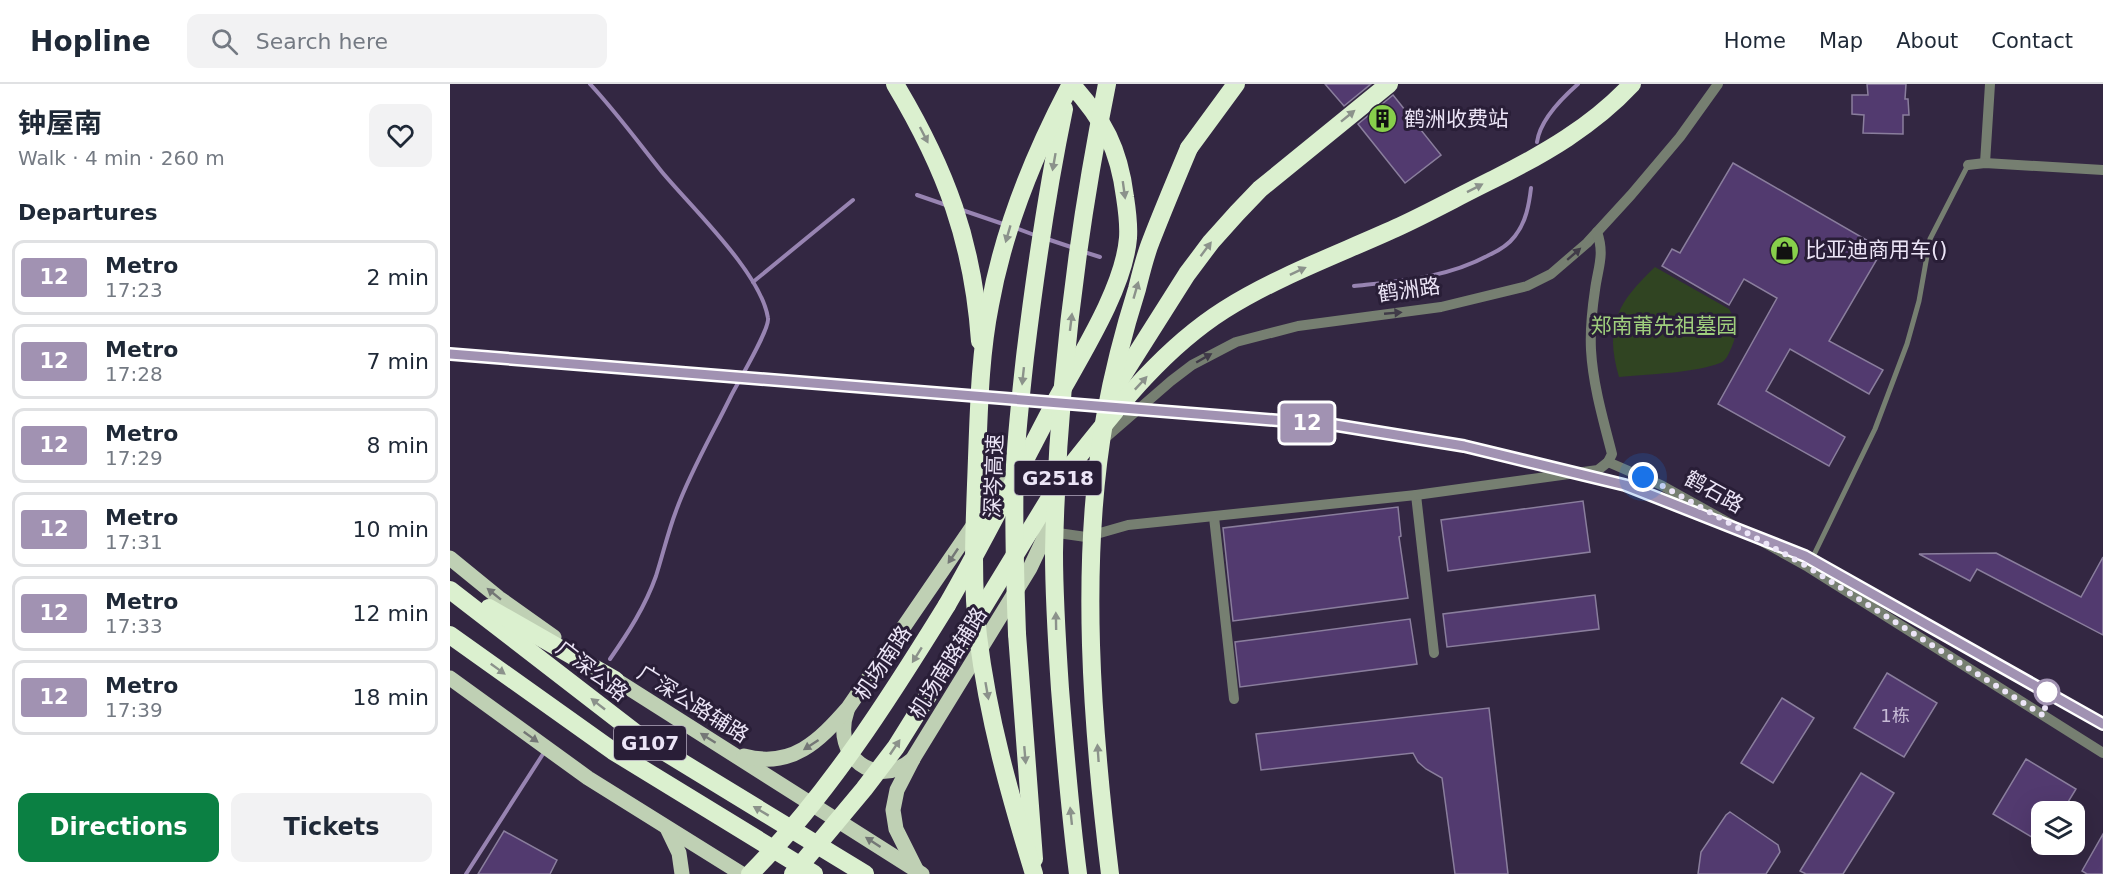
<!DOCTYPE html>
<meta charset="utf-8">
<style>
:root{--surface:#fff;--page:#f2f2f3;--text:#1f2937;--muted:#747a83;--line:#e0e1e3;--accent:#0b8043}
body{margin:0;font-family:"DejaVu Sans","Noto Sans SC",sans-serif;background:var(--page);color:var(--text);height:100vh;display:flex;flex-direction:column;font-size:22px;white-space:nowrap}
*{box-sizing:border-box;margin:0}
p{font-size:20px;color:var(--muted)}
.icon{flex:none;width:33px;height:33px;fill:none;stroke:currentColor;stroke-width:2;stroke-linecap:round;stroke-linejoin:round}
.map{position:relative;flex:1;overflow:hidden}
.sheet{display:flex;flex-direction:column;background:var(--surface);width:450px}
.sheet>*{flex:none}
.badge{padding:0 12px;border-radius:4px;font-size:21px;line-height:39px}
.tools{position:absolute;left:1581px;top:717px;display:grid;gap:12px}
.tools a{display:grid;place-items:center;width:54px;height:54px;border-radius:12px;background:var(--surface);box-shadow:0 6px 24px #0002;font-size:30px}
.you{position:absolute;width:30px;height:30px;margin:-15px;border:4px solid #fff;border-radius:50%;background:#1a73e8;box-shadow:0 0 0 9px #1a73e833}
.map>.badge{position:absolute;translate:-50% -50%;box-shadow:0 0 0 3px #fff}
h2{padding:0 18px;font-size:22px;line-height:54px}
.round{display:grid;place-items:center;flex:none;width:63px;height:63px;border-radius:12px;background:var(--page)}
.headline{display:flex;align-items:center;justify-content:space-between;height:102px;padding:0 18px}
h1{font-size:28px;font-weight:700;line-height:45px}
.primary-button{display:flex;gap:12px;margin-top:auto;padding:12px 18px}
.primary-button a{flex:1;height:69px;border-radius:12px;background:var(--accent);color:#fff;font-size:24px;font-weight:700;line-height:69px;text-align:center}
.primary-button a+a{background:var(--page);color:var(--text)}
ul{padding:0;list-style:none}
li{display:flex;align-items:center;gap:18px;height:75px;margin:0 12px 9px;padding:0 6px;border:3px solid var(--line);border-radius:12px}
li div{flex:1}
li b{display:block;font-size:22px}
li em{font-style:normal}
li .badge{min-width:66px;font-weight:700;text-align:center}
header{display:flex;align-items:center;gap:36px;box-sizing:border-box;height:84px;padding:0 30px;background:var(--surface);border-bottom:2px solid var(--line)}
header strong{font-size:28px}
nav{display:flex;gap:33px;margin-inline-start:auto;font-size:21px}
.search{width:420px;height:54px;background:var(--page);display:flex;align-items:center;gap:15px;box-sizing:border-box;padding:0 21px;border-radius:12px;color:var(--muted);font-size:22px}
main{display:flex;flex:1;min-height:0}
.map>svg:first-child{display:block}
.green{fill:#304422}
.lines{fill:none;stroke-linecap:round;stroke-linejoin:round}
.stream{stroke:#9884b2;stroke-width:4}
.building{fill:#523a6f;stroke:#8a7e9d;stroke-width:1.5}
.lane{stroke:#767f71;stroke-width:5}
.street{stroke:#767f71;stroke-width:10}
.primary{stroke:#bfd0b4;stroke-width:15}
.highway{stroke:#dbf0cf;stroke-width:18}
.highway-bridge{stroke:#dbf0cf;stroke-width:18}
.oneway{fill:#8b928b}
.oneway2{fill:#403b48}
.oneway3{fill:#747776}
.line-casing{stroke:#fff;stroke-width:14}
.line{stroke:#a192b2;stroke-width:9}
.walk{stroke:#ece5f7;stroke-width:6;stroke-dasharray:0 10.8}
.stop-dot{fill:#fff;stroke:#a192b2;stroke-width:3}
.labels{text-anchor:middle;dominant-baseline:central;stroke-width:6;stroke-linejoin:round;paint-order:stroke}
.number-label{font-size:18px;fill:#c6bad5}
.shield{fill:#291e37;stroke:#b2a9bd;stroke-width:1.5}
.shield-label{font-size:20px;font-weight:bold;fill:#ece5f7}
.poi-label{font-size:21px;fill:#ece5f7;stroke:#291e37;text-anchor:start}
.street-label{font-size:21px;fill:#ece5f7;stroke:#291e37}
.park-label{font-size:21px;fill:#9fcf7d;stroke:#291e37}
</style>
<header>
<strong>Hopline</strong>
<div class="search"><svg class="icon" aria-label="search" viewBox="0 0 24 24"><circle cx="10" cy="10" r="6"/><path d="M15 15l6 6"/></svg>Search here</div>
<nav><a>Home</a><a>Map</a><a>About</a><a>Contact</a></nav>
</header>
<main>
<section class="sheet">
<div class="headline"><div><h1>钟屋南</h1><p>Walk · 4 min · 260 m</p></div><a class="round"><svg class="icon" aria-label="heart" viewBox="0 0 24 24"><path d="M12 20l-8-8c-3-5 5-10 8-4 3-6 11-1 8 4z"/></svg></a></div>
<h2>Departures</h2>
<ul>
<li><span class="badge" style="background:#a192b2;color:#fff">12</span><div><b>Metro</b><p>17:23</p></div><em>2 min</em></li>
<li><span class="badge" style="background:#a192b2;color:#fff">12</span><div><b>Metro</b><p>17:28</p></div><em>7 min</em></li>
<li><span class="badge" style="background:#a192b2;color:#fff">12</span><div><b>Metro</b><p>17:29</p></div><em>8 min</em></li>
<li><span class="badge" style="background:#a192b2;color:#fff">12</span><div><b>Metro</b><p>17:31</p></div><em>10 min</em></li>
<li><span class="badge" style="background:#a192b2;color:#fff">12</span><div><b>Metro</b><p>17:33</p></div><em>12 min</em></li>
<li><span class="badge" style="background:#a192b2;color:#fff">12</span><div><b>Metro</b><p>17:39</p></div><em>18 min</em></li>
</ul>
<div class="primary-button"><a>Directions</a><a>Tickets</a></div>
</section>
<div class="map">
<svg width="1653" height="790" viewBox="0 0 1653 790">
<rect width="100%" height="100%" fill="#332742"/>
<path class="green" d="M1205,183L1279,225C1289,241 1287,253 1279,269C1277,273 1275,277 1270,279C1245,289 1198,290 1169,293C1154,241 1168,218 1205,183Z"/>
<g class="lines">
<g class="stream">
<path d="M140,0C166,28 188,58 212,88C242,124 311,189 318,234C320,245 288,298 281,312C263,349 240,388 226,427C218,448 213,470 206,492C195,523 178,549 160,575"/>
<path d="M1087,58C1090,37 1112,14 1128,0"/>
<polyline points="467,111 496,121"/>
<polyline points="512,126 556,141"/>
<polyline points="566,144 587,152"/>
<polyline points="597,155 624,164"/>
<polyline points="634,168 650,173"/>
<polyline points="303,198 403,116"/>
<path d="M904,202C951,197 997,194 1039,171C1048,167 1059,160 1065,152C1076,138 1079,121 1081,104"/>
<polyline points="16,790 93,670"/>
</g>
</g>
<g class="building">
<polygon points="875,0 921,0 894,22"/>
<polygon points="1417,0 1456,0 1455,15 1458,15 1459,31 1453,31 1453,50 1413,49 1414,31 1402,30 1402,11 1418,11"/>
<polygon points="943,11 991,71 955,99 908,40"/>
<polygon points="1283,79 1420,158 1417,163 1430,170 1379,257 1433,286 1419,310 1340,265 1316,307 1395,353 1379,382 1268,320 1327,214 1294,195 1279,221 1212,182 1222,165 1230,169"/>
<polygon points="1133,417 1140,468 998,487 991,436"/>
<polygon points="948,423 951,452 949,453 958,514 783,537 773,444"/>
<polygon points="1546,469 1631,513 1653,473 1653,551 1527,485 1520,497 1469,470"/>
<polygon points="1145,511 1149,545 997,563 993,530"/>
<polygon points="960,535 967,580 790,603 785,558"/>
<polygon points="1437,589 1487,619 1454,673 1404,644"/>
<polygon points="1332,614 1364,634 1323,699 1291,679"/>
<polygon points="1039,624 1058,790 1005,790 992,694 976,685 968,678 963,669 811,686 806,650"/>
<polygon points="1576,675 1626,705 1612,728 1592,728 1592,759 1543,730"/>
<polygon points="1411,689 1444,709 1393,790 1356,790 1350,787"/>
<polygon points="1280,728 1328,761 1330,768 1316,790 1248,790 1251,768 1276,731"/>
<polygon points="54,747 107,776 100,790 28,790"/>
<polygon points="1653,750 1653,790 1637,790 1632,787"/>
</g>
<g class="lines">
<polyline class="lane" points="1358,483 1425,345 1457,260 1469,217 1480,155 1518,81"/>
<g class="street">
<polyline points="1535,79 1540,0"/>
<polyline points="1518,81 1535,79 1653,86"/>
<polyline points="653,356 721,297 742,281 786,258 848,242 991,223 1077,202 1101,190 1137,159 1181,111 1230,53 1268,0"/>
<polyline points="1158,378 1211,401 1358,483 1653,669"/>
<polyline points="966,411 984,569"/>
<polyline points="764,433 784,615"/>
<path d="M601,448L636,453L678,441L966,411L1148,386L1158,378L1162,370C1153,335 1143,301 1141,266C1140,246 1142,226 1145,206C1148,183 1155,171 1147,148"/>
</g>
<g class="primary">
<polyline points="0,474 49,514 104,553"/>
<polyline points="155,589 472,790"/>
<polyline points="0,594 138,694 292,790"/>
<path d="M397,627C381,672 426,707 463,675"/>
<path d="M294,672C342,685 369,657 398,624L538,420L562,391"/>
<polyline points="217,744 229,769 232,790"/>
<polyline points="466,785 446,745 443,726 447,706 464,673 580,484 597,448 602,433"/>
</g>
<g class="highway">
<path d="M445,0C496,85 523,158 530,257"/>
<polyline points="739,64 786,0"/>
<polyline points="661,310 737,190 761,158 787,129 810,105 939,0"/>
<path d="M613,392C661,332 708,268 774,226C828,192 889,170 946,144C979,129 1011,111 1044,95C1094,70 1143,42 1182,0"/>
<polyline points="0,506 192,654 415,790"/>
<path d="M497,521C535,455 569,387 604,320C629,274 674,205 678,154C679,140 677,126 675,113C669,65 654,36 621,0"/>
<polyline points="39,524 165,596"/>
<polyline points="524,538 609,399"/>
<polyline points="567,550 584,775"/>
<polyline points="0,551 163,667 364,790"/>
</g>
<g class="highway-bridge">
<path d="M567,550C565,494 563,438 565,381C567,345 571,309 575,273C585,190 597,107 614,25"/>
<path d="M300,790C378,711 439,615 497,521"/>
<polyline points="343,790 414,705 446,663 524,538"/>
<path d="M584,790C560,712 538,634 528,552C521,493 525,433 527,374C529,323 530,271 540,221C554,143 584,70 621,0"/>
<path d="M628,790C620,728 615,667 610,605C607,560 604,514 604,469C607,312 626,153 657,0"/>
<path d="M660,790C642,643 629,479 655,333C663,289 674,246 687,205C691,189 695,172 701,157C713,126 726,95 739,64"/>
</g>
</g>
<defs><path id="oneway-solid" d="M-6-.8H1V-3.2L6.5 0L1 3.2V.8H-6Z" transform="scale(1.5)"/></defs>
<g class="oneway">
<use href="#oneway-solid" transform="translate(898 32) rotate(-39)"/>
<use href="#oneway-solid" transform="translate(474 51) rotate(63)"/>
<use href="#oneway-solid" transform="translate(604 78) rotate(100)"/>
<use href="#oneway-solid" transform="translate(1025 104) rotate(-27)"/>
<use href="#oneway-solid" transform="translate(674 106) rotate(82)"/>
<use href="#oneway-solid" transform="translate(558 150) rotate(106)"/>
<use href="#oneway-solid" transform="translate(756 165) rotate(-53)"/>
<use href="#oneway-solid" transform="translate(848 187) rotate(-25)"/>
<use href="#oneway-solid" transform="translate(686 206) rotate(-74)"/>
<use href="#oneway-solid" transform="translate(621 238) rotate(-83)"/>
<use href="#oneway-solid" transform="translate(573 292) rotate(96)"/>
<use href="#oneway-solid" transform="translate(691 299) rotate(-47)"/>
<use href="#oneway-solid" transform="translate(606 537) rotate(-91)"/>
<use href="#oneway-solid" transform="translate(467 571) rotate(122)"/>
<use href="#oneway-solid" transform="translate(48 585) rotate(36)"/>
<use href="#oneway-solid" transform="translate(537 607) rotate(80)"/>
<use href="#oneway-solid" transform="translate(148 620) rotate(-142)"/>
<use href="#oneway-solid" transform="translate(445 663) rotate(-56)"/>
<use href="#oneway-solid" transform="translate(648 669) rotate(-94)"/>
<use href="#oneway-solid" transform="translate(575 671) rotate(85)"/>
<use href="#oneway-solid" transform="translate(311 727) rotate(-149)"/>
<use href="#oneway-solid" transform="translate(621 732) rotate(-96)"/>
</g>
<g class="oneway2">
<use href="#oneway-solid" transform="translate(1124 170) rotate(-41)"/>
<use href="#oneway-solid" transform="translate(943 229) rotate(-5)"/>
<use href="#oneway-solid" transform="translate(754 274) rotate(-30)"/>
</g>
<g class="oneway3">
<use href="#oneway-solid" transform="translate(503 472) rotate(124)"/>
<use href="#oneway-solid" transform="translate(44 510) rotate(-141)"/>
<use href="#oneway-solid" transform="translate(81 653) rotate(36)"/>
<use href="#oneway-solid" transform="translate(258 654) rotate(-148)"/>
<use href="#oneway-solid" transform="translate(361 661) rotate(147)"/>
<use href="#oneway-solid" transform="translate(423 758) rotate(-147)"/>
</g>
<g class="lines">
<defs>
<polyline id="line" points="0,270 885,341 1014,362 1175,401 1355,472 1653,640"/>
</defs>
<use href="#line" class="line-casing"/>
<use href="#line" class="line"/>
<polyline class="walk" points="1193,393 1211,401 1358,483 1594,632 1597,608"/>
</g>
<defs>
<symbol id="building-disc" viewBox="-11 -11 22 22"><circle r="9.5" fill="#87cf4b" stroke="#291e37"/><path d="M-4-6H4V6H1V3H-1V6H-4ZM-2.5-4.3h1.7v1.8h-1.7ZM.8-4.3h1.7v1.8H.8ZM-2.5-1h1.7V.8h-1.7ZM.8-1h1.7V.8H.8Z" fill="#111"/></symbol>
<symbol id="shop-disc" viewBox="-11 -11 22 22"><circle r="9.5" fill="#87cf4b" stroke="#291e37"/><path d="M-5-2.5h2.3a2.7 3.5 0 0 1 5.4 0H5L5.5 6h-11ZM-1.5-2.5h3a1.5 2.3 0 0 0-3 0Z" fill="#111"/></symbol>
</defs>
<g fill-rule="evenodd">
<use href="#building-disc" x="916" y="18" width="33" height="33"/>
<use href="#shop-disc" x="1318" y="150" width="33" height="33"/>
</g>
<circle class="stop-dot" cx="1597" cy="608" r="12"/>
<g class="labels">
<g class="number-label">
<text x="1445" y="631">1栋</text>
</g>
<g class="shield">
<rect x="564.5" y="377" width="87" height="34" rx="4.5"/>
<rect x="164" y="642" width="72" height="34" rx="4.5"/>
</g>
<g class="shield-label">
<text x="608" y="394">G2518</text>
<text x="200" y="659">G107</text>
</g>
<g class="poi-label">
<text x="954" y="35">鹤洲收费站</text>
<text x="1355" y="166">比亚迪商用车()</text>
</g>
<g class="street-label">
<text transform="translate(959 206) rotate(-8)">鹤洲路</text>
<text transform="translate(544 392) rotate(-88)">深岑高速</text>
<text transform="translate(1264 408) rotate(29)">鹤石路</text>
<text transform="translate(433 579) rotate(-56)">机场南路</text>
<text transform="translate(498 579) rotate(-58)">机场南路辅路</text>
<text transform="translate(142 587) rotate(38)">广深公路</text>
<text transform="translate(243 620) rotate(32)">广深公路辅路</text>
</g>
<g class="park-label">
<text x="1214" y="242">郑南莆先祖墓园</text>
</g>
</g>
</svg>
<div class="tools">
<a><svg class="icon" aria-label="layers" viewBox="0 0 24 24"><path d="M12 4l9 5-9 5-9-5zM3 14l9 5 9-5"/></svg></a>
</div>
<div class="you" style="left:1193px;top:393px"></div>
<b class="badge" style="left:857px;top:339px;background:#a192b2;color:#fff">12</b>
</div>
</main>
